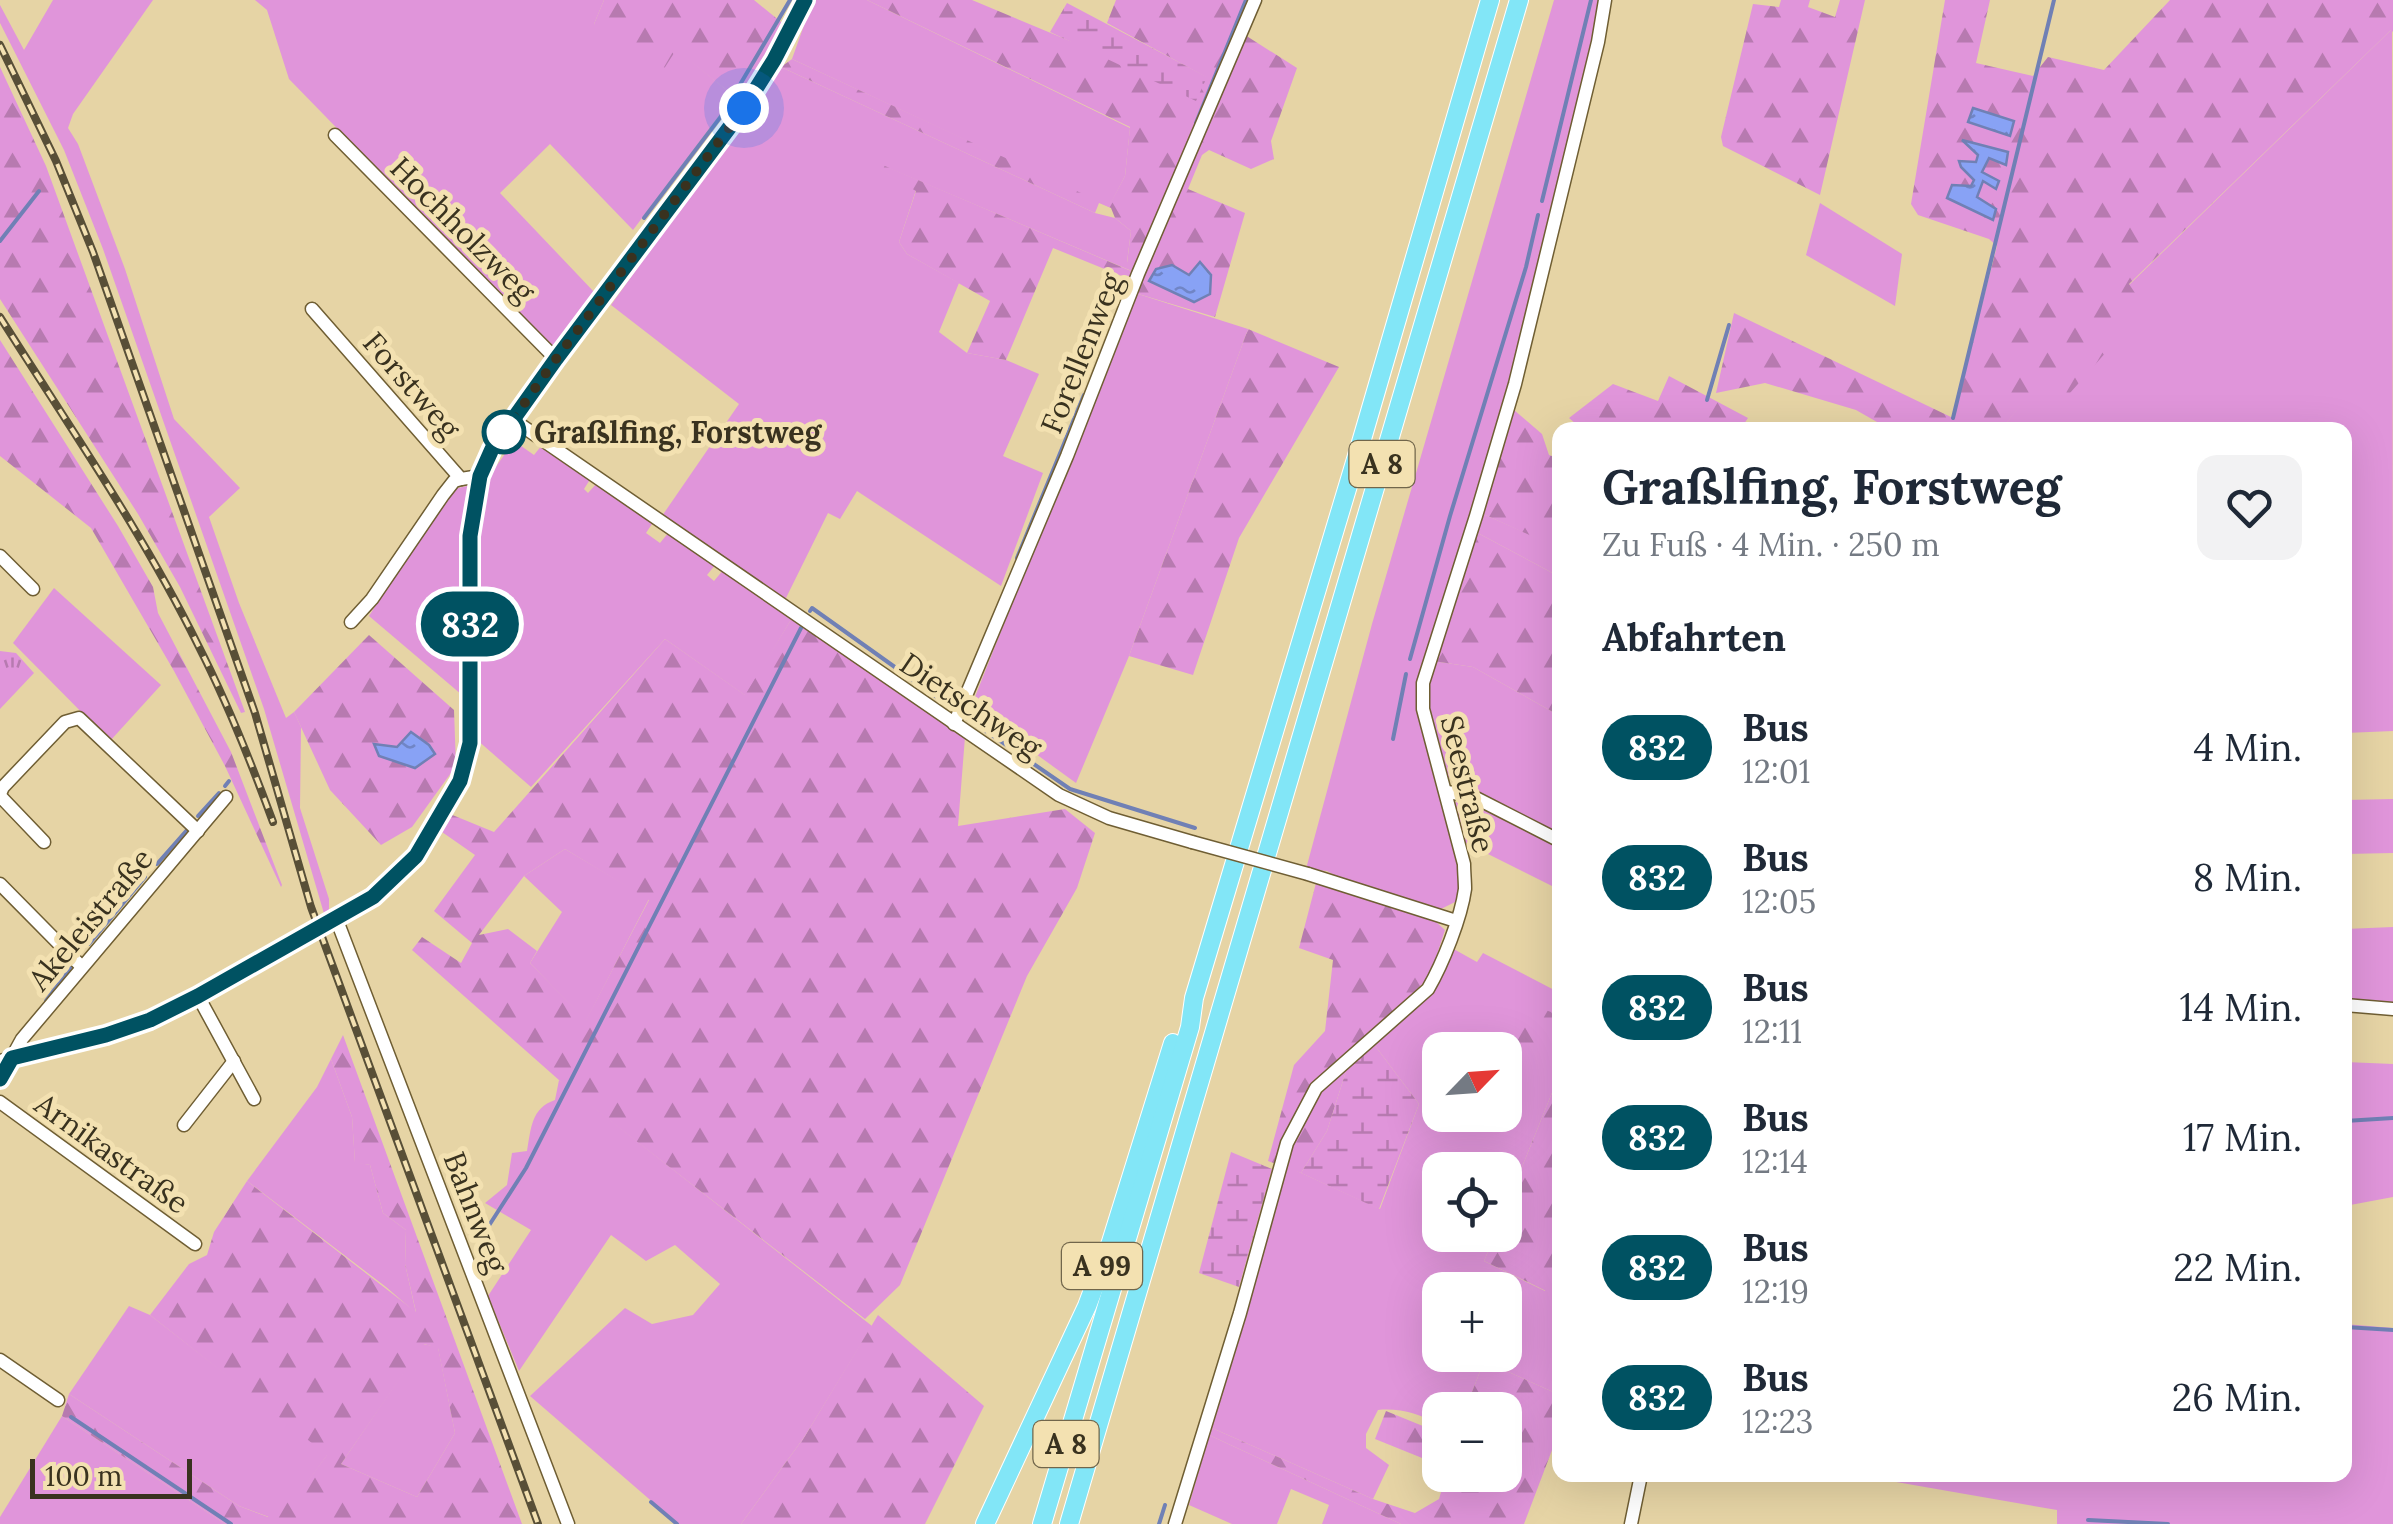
<!DOCTYPE html>
<html lang="de">
<meta charset="utf-8">
<style>
:root{--surface:#fff;--page:#f2f2f3;--text:#1f2937;--muted:#747a83}
body{margin:0;font-family:Lora,serif;background:var(--page);color:var(--text);height:100vh;display:flex;flex-direction:column;font-size:38px;white-space:nowrap}
*{box-sizing:border-box;margin:0}
p{font-size:32px;color:var(--muted)}
.icon{flex:none;width:55px;height:55px;fill:none;stroke:currentColor;stroke-width:2;stroke-linecap:round;stroke-linejoin:round}
.map{position:relative;flex:1;overflow:hidden}
.panel{position:absolute;left:1552px;top:422px;width:800px;height:1060px;display:flex;flex-direction:column;background:var(--surface);border-radius:20px;box-shadow:0 10px 40px #0002}
.panel>*{flex:none}
.badge{padding:0 20px;border-radius:32px;font-size:35px;line-height:65px}
.needle{width:65px;rotate:65deg}
.controls{position:absolute;left:1422px;top:1032px;display:grid;gap:20px}
.controls a{display:grid;place-items:center;width:100px;height:100px;border-radius:20px;background:var(--surface);box-shadow:0 10px 40px #0002;font-size:50px}
.scale{position:absolute;left:30px;bottom:25px;width:162px;box-sizing:border-box;padding-left:10px;border:5px solid #39321f;border-top:0;font-size:28px;line-height:35px;white-space:nowrap;color:#39321f;-webkit-text-stroke:8px #f3e1b1;paint-order:stroke}
.you{position:absolute;width:50px;height:50px;margin:-25px;border:8px solid #fff;border-radius:50%;background:#1a73e8;box-shadow:0 0 0 15px #1a73e833}
.map>.badge{position:absolute;translate:-50% -50%;box-shadow:0 0 0 5px #fff}
h2{padding:0 50px;font-size:38px;line-height:90px}
.round{display:grid;place-items:center;flex:none;width:105px;height:105px;border-radius:20px;background:var(--page)}
.headline{display:flex;align-items:center;justify-content:space-between;height:170px;padding:0 50px}
h1{font-size:48px;font-weight:700;line-height:75px}
ul{padding:0;list-style:none}
li{display:flex;align-items:center;gap:30px;height:130px;padding:0 50px}
li div{flex:1}
li b{display:block;font-size:38px}
li em{font-style:normal}
li .badge{min-width:110px;font-weight:700;text-align:center}
.map>svg:first-child{display:block}
.grass{fill:#e095da;fill-rule:evenodd}
.forest{fill:url(#forest-firs);fill-rule:evenodd}
.wetland{fill:url(#wetland-marsh)}
.park{fill:url(#park-tufts)}
.water{fill:url(#water-ripples);stroke:#7080b5;stroke-width:2.5}
.lines{fill:none;stroke-linecap:round;stroke-linejoin:round}
.stream{stroke:#7080b5;stroke-width:4}
.minor-casing{stroke:#6f5e33;stroke-width:15}
.highway-casing{stroke:#fff;stroke-width:20}
.minor{stroke:#fff;stroke-width:12}
.highway{stroke:#82e6f7;stroke-width:18}
.rail-casing{stroke:#584f37;stroke-width:8}
.rail{stroke:#f3e1b1;stroke-width:4;stroke-dasharray:11;stroke-linecap:butt}
.minor-bridge-casing{stroke:#6f5e33;stroke-width:15;stroke-linecap:butt}
.minor-bridge{stroke:#fff;stroke-width:12}
.line-casing{stroke:#fff;stroke-width:22}
.line{stroke:#005262;stroke-width:15}
.walk{stroke:#39321f;stroke-width:10;stroke-dasharray:0 18}
.stop-dot{fill:#fff;stroke:#005262;stroke-width:5}
.labels{text-anchor:middle;dominant-baseline:central;stroke-width:10;stroke-linejoin:round;paint-order:stroke}
.shield{fill:#f3e1b1;stroke:#71664b;stroke-width:2.5}
.shield-label{font-size:28px;font-weight:bold;fill:#39321f}
.street-label{font-size:30px;fill:#39321f;stroke:#f3e1b1}
.stop-label{font-size:30px;font-weight:bold;fill:#39321f;stroke:#f3e1b1;text-anchor:start}
</style>
<div class="map">
<svg width="2393" height="1524" viewBox="0 0 2393 1524">
<defs>
<pattern id="forest-firs" width="22" height="20" patternUnits="userSpaceOnUse" patternTransform="scale(2.5)"><rect width="22" height="20" fill="#e095da"/><path d="M5 1l3.5 6h-7zM16 11l3.5 6h-7z" fill="#b77ab0"/></pattern>
<pattern id="wetland-marsh" width="20" height="14" patternUnits="userSpaceOnUse" patternTransform="scale(2.5)"><rect width="20" height="14" fill="#e095da"/><path d="M1 5h8M5 5V1M11 12h8M15 12V8" fill="none" stroke="#b77ab0"/></pattern>
<pattern id="park-tufts" width="24" height="20" patternUnits="userSpaceOnUse" patternTransform="scale(2.5)"><rect width="24" height="20" fill="#e095da"/><path d="M3 7l-1-3M5 7V3M7 7l1-3M15 17l-1-3M17 17v-4M19 17l1-3" fill="none" stroke="#b77ab0"/></pattern>
<pattern id="water-ripples" width="26" height="14" patternUnits="userSpaceOnUse" patternTransform="scale(2.5)"><rect width="26" height="14" fill="#88a2f5"/><path d="M2 4q2-2 4 0t4 0M15 11q2-2 4 0t4 0" fill="none" stroke="#7085c6"/></pattern>
</defs>
<rect width="100%" height="100%" fill="#e6d4a5"/>
<g class="grass">
<polygon points="53,0 153,0 73,114 68,128 78,144 125,269 174,419 240,488 209,517 239,603 286,718 294,712 301,727 300,808 329,899 329,914 325,917 264,709 103,249 64,150 0,23 0,5 24,50"/>
<polygon points="255,0 604,0 594,24 676,49 734,96 633,230 550,144 500,193 596,294 556,347 550,347 289,79 267,10"/>
<polygon points="813,0 867,0 1130,128 1125,176 1109,207 792,59"/>
<polygon points="1554,0 1601,0 1514,368 1473,512 1418,684 1446,804 1462,886 1457,901 1439,910 1347,882 1327,871 1306,869 1372,624"/>
<polygon points="2392,29 2393,731 2345,733 2345,430 2001,430 2024,400 2129,285"/>
<polygon points="781,67 1095,213 1115,218 1131,231 1127,262 1134,272 879,164 881,170 916,190 899,242 907,254 959,283 939,332 967,353 1006,360 1039,374 1003,456 1043,473 1001,586 857,491 840,519 828,513 785,600 662,516 739,404 611,305"/>
<polygon points="1820,203 1902,254 1895,306 1806,255"/>
<polygon points="1135,293 1248,329 1129,656 1076,783 971,707"/>
<polygon points="514,441 534,455 542,445 591,478 584,489 588,493 597,483 654,521 646,533 660,543 669,532 716,564 707,575 714,581 724,569 792,618 746,696 665,639 531,787 476,739 475,706 369,616 449,490 485,482"/>
<polygon points="1481,513 1560,548 1560,577 1474,531"/>
<polygon points="54,588 161,685 110,741 13,643"/>
<polygon points="1433,661 1473,667 1560,716 1560,837 1478,795 1442,773 1429,726 1425,684"/>
<polygon points="1460,797 1560,846 1560,890 1462,841 1452,807"/>
<polygon points="2393,799 2393,853 2345,854 2345,800"/>
<polygon points="565,849 649,899 586,1021 530,963 562,912 524,876"/>
<polygon points="2393,927 2393,1004 2345,1001 2345,929"/>
<path d="M1450,947L1477,962L1483,953L1560,993V1073L1505,1209V1170H1440V1235H1495L1484,1261L1545,1291L1560,1252V1395L1484,1361L1465,1410H1440V1425C1419,1414 1401,1408 1378,1410L1366,1434V1448L1389,1465L1373,1499L1212,1428L1261,1261L1286,1166L1380,1209L1419,1104L1373,1043L1427,992ZM1440,1050H1505V1115H1440ZM1440,1290H1505V1355H1440Z"/>
<polygon points="331,1059 352,1117 355,1162 370,1165 383,1213 406,1230 405,1264 416,1313 386,1287 247,1181 317,1087"/>
<polygon points="2345,1062 2393,1064 2393,1197 2345,1206"/>
<path d="M559,1080L872,1326L805,1436L741,1524H678L530,1396L625,1308L652,1324L693,1315L720,1284L675,1245L646,1261L611,1235L519,1371L488,1296L531,1230L485,1203L507,1185L512,1153L527,1151C531,1129 531,1108 555,1100Z"/>
<polygon points="129,1306 150,1315 328,1454 301,1491 269,1517 239,1506 69,1394"/>
<polygon points="2345,1324 2393,1328 2393,1524 2057,1524 2057,1510 1856,1475 2345,1475"/>
<polygon points="423,1344 438,1347 455,1433 417,1497 341,1464"/>
<polygon points="62,1416 225,1524 0,1524 0,1517"/>
<polygon points="1209,1435 1401,1524 1322,1524 1329,1505 1291,1489 1277,1524 1232,1524 1189,1505"/>
</g>
<g class="forest">
<polygon points="604,0 754,0 786,26 743,96 734,96 676,50 660,75 621,53 594,24"/>
<polygon points="867,0 972,0 1070,41 1206,77 1107,23 1116,0 1256,0 1245,35 1297,68 1271,141 1274,159 1251,169 1209,150 1202,155 1188,189 1245,213 1215,317 1135,293 1139,283 1053,248 1006,360 967,353 990,301 907,254 899,242 916,191 880,170 878,163 1131,271 1127,263 1131,231 1115,218 1111,208 1099,203 1095,213 781,67 792,59 1109,206 1125,176 1130,127"/>
<polygon points="1781,0 1810,0 1808,7 1835,17 1840,0 1865,0 1820,195 1723,146 1721,137 1753,4 1779,7"/>
<polygon points="1945,0 1990,0 1976,63 2033,76 2048,57 2104,70 2170,0 2393,0 2393,32 2391,30 2129,284 2145,308 2070,393 2025,400 2001,430 1891,430 1856,410 1765,383 1716,393 1734,313 1953,418 1997,246 1989,239 1918,215 1911,204"/>
<polygon points="0,67 46,166 245,712 241,713 180,587 138,514 0,299"/>
<polygon points="1248,329 1339,367 1239,538 1193,675 1129,656"/>
<polygon points="0,340 118,526 153,587 158,613 231,752 282,885 281,887 225,766 174,671 91,528 0,456"/>
<polygon points="1669,376 1748,418 1740,430 1583,430 1569,418 1613,384 1658,401"/>
<polygon points="1514,410 1542,434 1549,455 1560,459 1560,549 1481,513"/>
<polygon points="1474,531 1560,577 1560,716 1473,667 1433,661"/>
<path d="M792,618L965,737L958,826L1065,809L1095,833L1077,888L1027,976L900,1285L865,1319L568,1088L412,950L422,937L461,963L472,943L434,911L475,855L442,832L450,814L494,832L665,639L745,695ZM565,849L649,900L586,1020L530,963L537,951L508,929L479,935L524,876Z"/>
<polygon points="369,635 454,710 456,766 412,827 381,845 330,790 294,712"/>
<polygon points="1316,883 1435,921 1445,930 1430,976 1370,1038 1348,1065 1327,1131 1301,1173 1268,1161 1294,1065 1325,1031 1333,960 1299,948"/>
<polygon points="1521,1001 1551,1012 1556,1020 1542,1053 1521,1052 1505,1037"/>
<path d="M343,1035L522,1524H225L62,1416L69,1394L239,1506L268,1517L279,1485L301,1490L327,1455L150,1315L189,1264L207,1255L214,1232L247,1181L416,1312L405,1264L406,1230L383,1213L370,1165L355,1163L352,1117L331,1059ZM424,1344L438,1348L455,1433L417,1497L341,1464Z"/>
<polygon points="1560,1073 1560,1252 1546,1291 1484,1261 1495,1235 1505,1235 1505,1209"/>
<polygon points="878,1315 984,1406 925,1524 741,1524 805,1436"/>
<polygon points="1484,1361 1560,1395 1560,1429 1524,1524 1401,1524 1209,1435 1212,1428 1373,1499 1415,1513 1439,1499 1446,1475 1505,1475 1505,1410 1465,1410"/>
<polygon points="1386,1411 1440,1433 1440,1444 1432,1462 1375,1439"/>
</g>
<g class="wetland">
<polygon points="1067,3 1207,77 1196,101 1050,32"/>
<polygon points="1373,1043 1419,1104 1379,1209 1301,1173 1327,1131 1348,1065"/>
<polygon points="1231,1152 1272,1169 1239,1287 1199,1273"/>
</g>
<polygon class="park" points="0,651 16,653 34,673 0,709"/>
<g class="water">
<polygon points="1973,108 2014,121 2010,136 1968,122"/>
<polygon points="1962,140 2008,152 2006,165 1989,158 1982,172 1999,181 1996,189 1983,181 1977,197 1996,209 1993,220 1947,198 1952,185 1971,186 1974,180 1961,167 1959,161 1976,162 1978,155"/>
<polygon points="1200,262 1211,275 1210,294 1194,302 1149,281 1156,269 1172,265 1189,275"/>
<polygon points="411,732 429,745 435,754 415,768 379,756 374,744 397,747"/>
</g>
<g class="lines">
<g class="stream">
<polyline points="1196,123 1246,0"/>
<polyline points="1542,201 1591,0"/>
<polyline points="644,218 722,115 790,0"/>
<polyline points="0,241 39,191"/>
<polyline points="1707,400 1729,325"/>
<polyline points="1953,418 2054,0"/>
<polyline points="1017,558 1084,395"/>
<polyline points="810,611 812,608 920,685"/>
<polyline points="1410,659 1450,516 1526,267 1538,215"/>
<polyline points="934,695 955,711"/>
<polyline points="967,718 1070,789 1195,828"/>
<polyline points="1393,739 1406,674"/>
<polyline points="225,786 229,781"/>
<polyline points="198,816 219,793"/>
<polyline points="157,864 187,830"/>
<polyline points="89,944 145,877"/>
<polyline points="46,1001 73,965"/>
<polyline points="2345,1121 2393,1118"/>
<polyline points="479,1241 526,1168 801,628"/>
<polyline points="2345,1327 2393,1330"/>
<polyline points="71,1417 231,1524"/>
<polyline points="651,1502 677,1524"/>
<polyline points="2088,1520 2168,1524"/>
<polyline points="1159,1524 1165,1505"/>
</g>
<defs>
<g id="minor">
<polyline points="335,135 556,359"/>
<polyline points="312,309 461,479 480,476"/>
<polyline points="512,419 1059,795 1109,818 1192,842"/>
<polyline points="0,556 33,589"/>
<polyline points="351,622 372,599 443,495 454,481 461,479"/>
<polyline points="954,724 1067,456 1138,274 1255,0"/>
<polyline points="1447,792 1472,796 1560,841"/>
<polyline points="0,794 3,787 65,722 79,718 198,831"/>
<polyline points="0,796 44,842"/>
<polyline points="1308,874 1456,921"/>
<polyline points="0,884 81,966"/>
<polyline points="336,918 568,1524"/>
<polyline points="198,996 254,1099"/>
<polyline points="2345,1005 2393,1009"/>
<polyline points="0,1061 106,1035 150,1020 198,996 289,943 373,897 416,856 460,781 469,743 470,536 480,476 492,449 556,359 744,108 774,60 805,0"/>
<polyline points="0,1079 22,1039 226,797"/>
<polyline points="0,1102 195,1244"/>
<polyline points="184,1125 234,1061"/>
<polyline points="0,1360 58,1400"/>
<path d="M1175,1524L1240,1313L1287,1143L1316,1088L1428,989C1443,963 1461,918 1465,889C1465,881 1464,872 1464,864L1423,709V683L1476,516L1515,384L1598,42L1605,0"/>
<polyline points="1631,1524 1641,1475"/>
</g>
<g id="highway">
<polyline points="985,1524 1087,1306 1111,1242 1173,1043"/>
<polyline points="1042,1524 1190,1027 1194,998 1362,439 1490,0"/>
<polyline points="1069,1524 1519,0"/>
</g>
</defs>
<use href="#minor" class="minor-casing"/>
<use href="#highway" class="highway-casing"/>
<use href="#minor" class="minor"/>
<use href="#highway" class="highway"/>
<defs>
<g id="rail">
<polyline points="0,45 56,161 93,252 255,713 311,907 538,1524"/>
<path d="M0,317C68,425 142,531 198,645C227,702 251,762 273,822"/>
</g>
</defs>
<use href="#rail" class="rail-casing"/>
<use href="#rail" class="rail"/>
<defs>
<polyline id="minor-bridge" points="1192,842 1308,874"/>
</defs>
<use href="#minor-bridge" class="minor-bridge-casing"/>
<use href="#minor-bridge" class="minor-bridge"/>
</g>
<g class="lines">
<defs>
<polyline id="line" points="0,1079 12,1058 106,1035 150,1020 198,996 373,897 416,856 460,781 470,743 470,536 480,476 492,449 556,359 744,108 774,60 805,0"/>
</defs>
<use href="#line" class="line-casing"/>
<use href="#line" class="line"/>
<polyline class="walk" points="504,432 556,359 744,108"/>
</g>
<circle class="stop-dot" cx="504" cy="432" r="20"/>
<g class="labels">
<g class="shield">
<rect x="1349.5" y="441" width="65" height="46" rx="8"/>
<rect x="1062" y="1243" width="80" height="46" rx="8"/>
<rect x="1033.5" y="1421" width="65" height="46" rx="8"/>
</g>
<g class="shield-label">
<text x="1382" y="464">A 8</text>
<text x="1102" y="1266">A 99</text>
<text x="1066" y="1444">A 8</text>
</g>
<g class="street-label">
<text transform="translate(463 229) rotate(45)">Hochholzweg</text>
<text transform="translate(1081 353) rotate(-68)">Forellenweg</text>
<text transform="translate(412 385) rotate(49)">Forstweg</text>
<text transform="translate(971 705) rotate(34)">Dietschweg</text>
<text transform="translate(1468 784) rotate(76)">Seestraße</text>
<text transform="translate(90 919) rotate(-50)">Akeleistraße</text>
<text transform="translate(112 1153) rotate(36)">Arnikastraße</text>
<text transform="translate(476 1212) rotate(69)">Bahnweg</text>
</g>
<g class="stop-label">
<text x="534" y="432">Graßlfing, Forstweg</text>
</g>
</g>
</svg>
<div class="controls">
<a><svg class="needle" viewBox="-14 -14 28 28"><path d="M0-13l5 13h-10z" fill="#e53935"/><path d="M0 13l5-13h-10z" fill="#747a83"/></svg></a>
<a><svg class="icon" aria-label="locate" viewBox="0 0 24 24"><circle cx="12" cy="12" r="6"/><path d="M12 2v4M12 18v4M2 12h4M18 12h4"/></svg></a>
<a>+</a>
<a>−</a>
</div>
<div class="scale">100 m</div>
<div class="you" style="left:744px;top:108px"></div>
<b class="badge" style="left:470px;top:624px;background:#005262;color:#fff">832</b>
<section class="panel">
<div class="headline"><div><h1>Graßlfing, Forstweg</h1><p>Zu Fuß · 4 Min. · 250 m</p></div><a class="round"><svg class="icon" aria-label="heart" viewBox="0 0 24 24"><path d="M12 20l-8-8c-3-5 5-10 8-4 3-6 11-1 8 4z"/></svg></a></div>
<h2>Abfahrten</h2>
<ul>
<li><span class="badge" style="background:#005262;color:#fff">832</span><div><b>Bus</b><p>12:01</p></div><em>4 Min.</em></li>
<li><span class="badge" style="background:#005262;color:#fff">832</span><div><b>Bus</b><p>12:05</p></div><em>8 Min.</em></li>
<li><span class="badge" style="background:#005262;color:#fff">832</span><div><b>Bus</b><p>12:11</p></div><em>14 Min.</em></li>
<li><span class="badge" style="background:#005262;color:#fff">832</span><div><b>Bus</b><p>12:14</p></div><em>17 Min.</em></li>
<li><span class="badge" style="background:#005262;color:#fff">832</span><div><b>Bus</b><p>12:19</p></div><em>22 Min.</em></li>
<li><span class="badge" style="background:#005262;color:#fff">832</span><div><b>Bus</b><p>12:23</p></div><em>26 Min.</em></li>
</ul>
</section>
</div>
